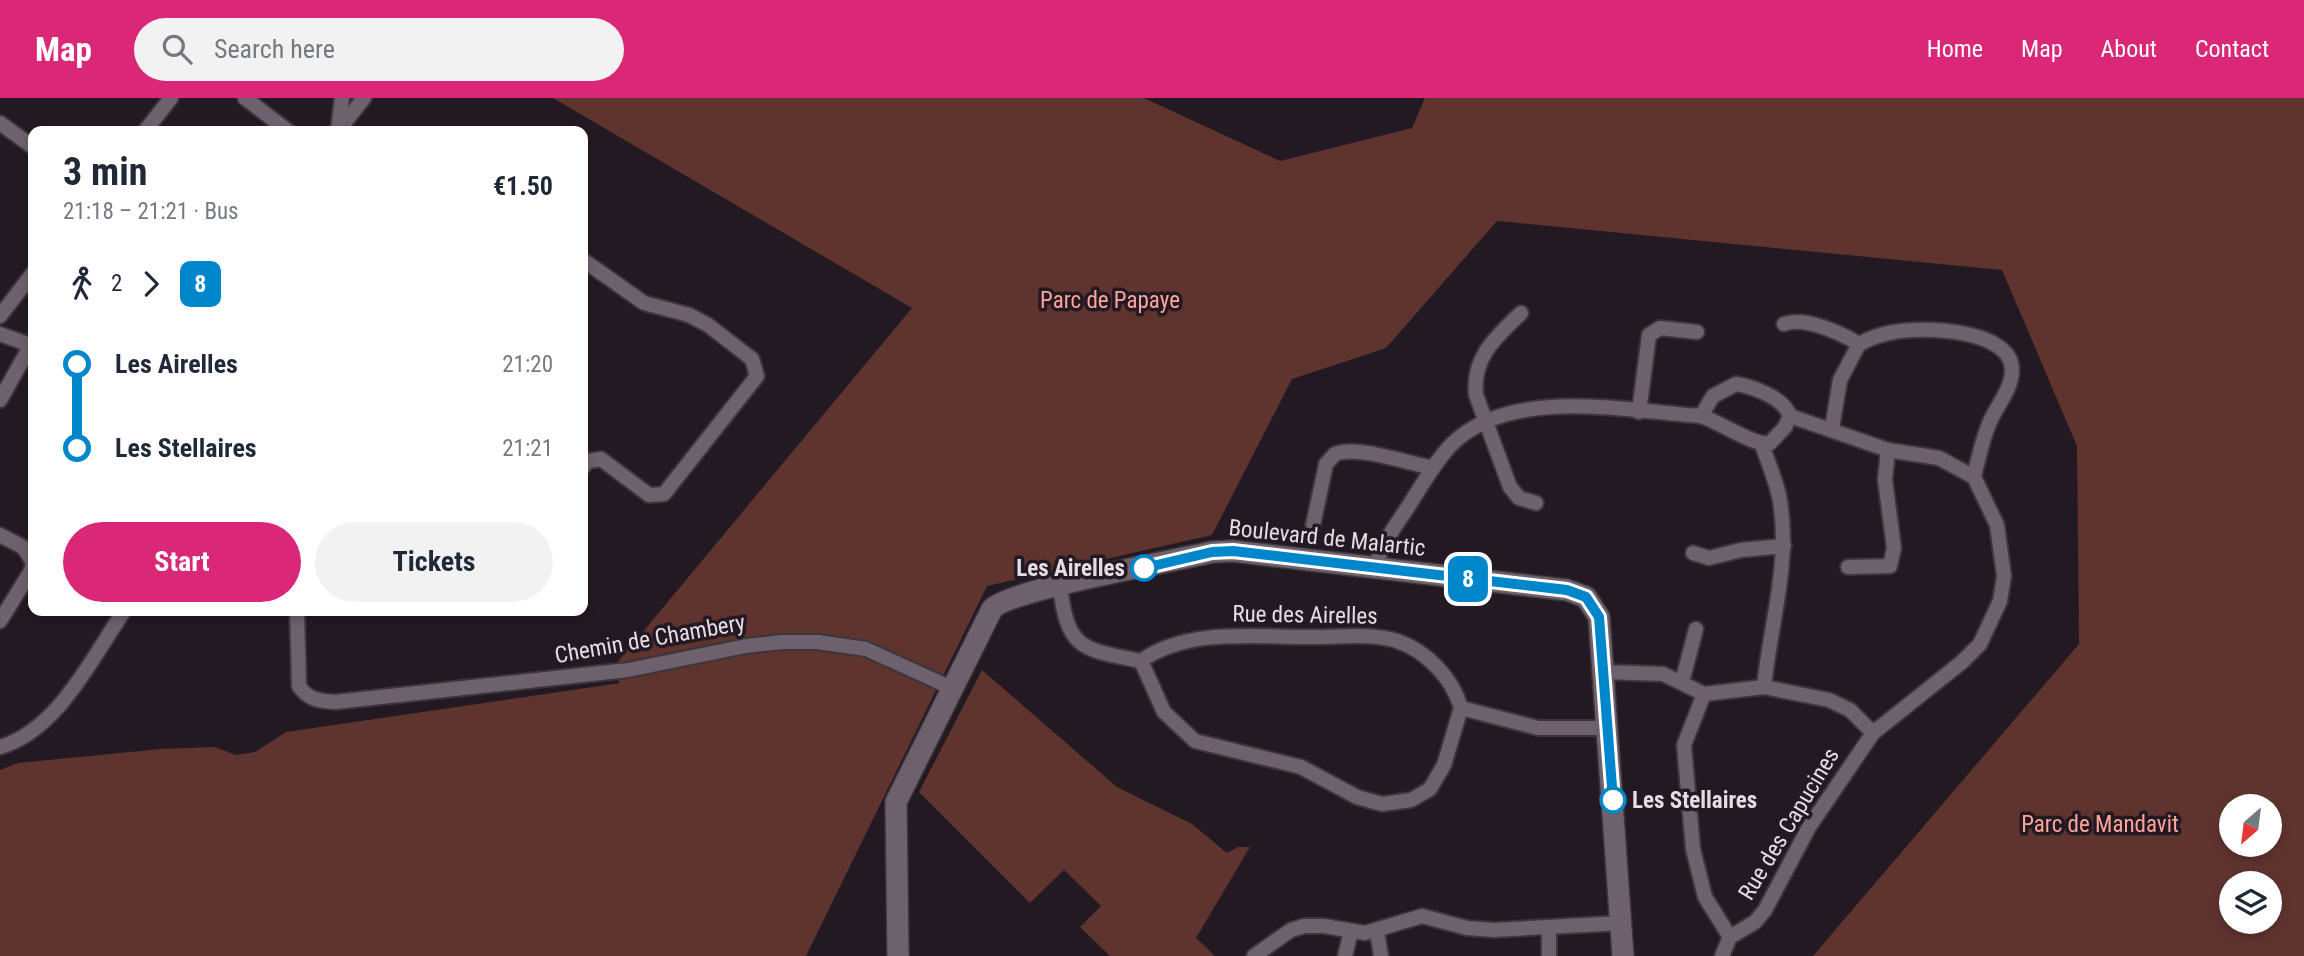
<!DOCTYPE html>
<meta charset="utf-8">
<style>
:root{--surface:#fff;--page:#f2f2f3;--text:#1f2937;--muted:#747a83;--accent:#db2777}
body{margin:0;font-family:"Roboto Condensed",sans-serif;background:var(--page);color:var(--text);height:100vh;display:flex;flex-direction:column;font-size:26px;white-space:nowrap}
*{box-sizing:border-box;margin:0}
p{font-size:23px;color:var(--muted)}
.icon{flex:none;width:38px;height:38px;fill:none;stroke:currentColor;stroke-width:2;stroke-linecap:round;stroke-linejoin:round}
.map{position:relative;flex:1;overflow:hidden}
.details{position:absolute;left:28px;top:28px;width:560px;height:490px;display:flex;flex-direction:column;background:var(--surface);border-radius:14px;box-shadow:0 4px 10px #0003}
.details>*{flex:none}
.badge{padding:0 14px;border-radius:10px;font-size:24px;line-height:46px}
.needle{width:46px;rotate:208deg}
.controls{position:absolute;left:2219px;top:696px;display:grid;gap:14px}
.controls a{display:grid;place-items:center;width:63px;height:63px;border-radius:50%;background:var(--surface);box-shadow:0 4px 10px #0003;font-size:35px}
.map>.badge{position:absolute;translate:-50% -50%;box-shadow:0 0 0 4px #fff}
.legs{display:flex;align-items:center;gap:10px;height:77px;padding:0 35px;font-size:23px}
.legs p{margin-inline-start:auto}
.headline{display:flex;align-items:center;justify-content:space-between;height:119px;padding:0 35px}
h1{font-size:38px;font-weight:700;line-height:52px}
.action{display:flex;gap:14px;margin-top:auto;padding:14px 35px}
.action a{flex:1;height:80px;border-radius:42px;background:var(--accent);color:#fff;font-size:28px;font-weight:700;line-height:80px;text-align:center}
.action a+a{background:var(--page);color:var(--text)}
ul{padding:0 35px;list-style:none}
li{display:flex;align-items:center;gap:24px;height:84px;font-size:26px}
li i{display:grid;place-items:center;width:10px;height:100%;margin:0 9px;background:currentColor}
li i::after{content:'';width:18px;height:18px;margin:-9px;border:5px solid;border-radius:50%;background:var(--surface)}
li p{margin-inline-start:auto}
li:first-child i{background:linear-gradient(#0000 50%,currentColor 0)}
li:last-child i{background:linear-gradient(currentColor 50%,#0000 0)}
header{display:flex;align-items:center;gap:42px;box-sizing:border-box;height:98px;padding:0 35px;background:var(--accent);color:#fff}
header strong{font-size:33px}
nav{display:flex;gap:38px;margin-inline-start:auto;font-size:24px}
.search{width:490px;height:63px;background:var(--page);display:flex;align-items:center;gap:18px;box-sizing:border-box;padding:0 24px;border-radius:38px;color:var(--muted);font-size:26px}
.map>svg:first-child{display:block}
.green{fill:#5f342f;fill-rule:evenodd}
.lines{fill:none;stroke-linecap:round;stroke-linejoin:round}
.street-casing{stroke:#3c353b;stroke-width:18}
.secondary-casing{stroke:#3c353b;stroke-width:24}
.street{stroke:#6d616d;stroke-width:14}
.secondary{stroke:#6d616d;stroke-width:21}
.line-1-casing{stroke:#fff;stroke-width:16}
.line-1{stroke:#0086cb;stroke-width:10}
.stop-1-dot{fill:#fff;stroke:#0086cb;stroke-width:3.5}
.labels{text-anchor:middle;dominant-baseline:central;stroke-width:7;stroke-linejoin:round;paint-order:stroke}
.park-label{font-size:23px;fill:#fea599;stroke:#231923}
.street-label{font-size:23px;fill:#e4dde3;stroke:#231923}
.stop-label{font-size:23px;font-weight:bold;fill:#e4dde3;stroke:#231923;text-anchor:end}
</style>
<header>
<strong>Map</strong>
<div class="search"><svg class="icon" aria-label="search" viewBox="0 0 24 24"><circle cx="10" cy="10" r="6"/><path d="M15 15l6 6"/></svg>Search here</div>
<nav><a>Home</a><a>Map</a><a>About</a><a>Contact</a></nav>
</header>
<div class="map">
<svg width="2304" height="858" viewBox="0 0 2304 858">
<rect width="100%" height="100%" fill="#231923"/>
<g class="green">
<path d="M553,0H1144L1280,63L1412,30L1425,0H2304V858H1813L2079,546L2077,348L2002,172L1497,123L1386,250L1292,281L1212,437L987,488L806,858H0V672L18,665L161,651L215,649L236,657L255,654L286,634L620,585L612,571L912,210ZM2231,709H2270V747H2231ZM2231,786H2270V824H2231Z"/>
<polygon points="982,572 1117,689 1192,726 1227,755 1238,749 1250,749 1196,840 1215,858 1110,858 1080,829 1101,808 1064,772 1030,805 919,694"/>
</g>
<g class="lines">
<defs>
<g id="street">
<polyline points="245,0 288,33"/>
<polyline points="0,25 33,49"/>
<polyline points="338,32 342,0"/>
<polyline points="145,33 171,0"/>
<polyline points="338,33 364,0"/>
<polyline points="583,162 644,205 689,217 708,227 752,261 757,278 664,396 649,397 601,361 588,363 583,369"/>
<path d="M1521,215C1496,239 1472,259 1476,297L1510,389L1519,400L1536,405"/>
<polyline points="0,218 33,175"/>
<path d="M1784,226C1804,218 1841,235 1859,246"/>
<polyline points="0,236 33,248"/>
<path d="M1736,286C1754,289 1784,300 1790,318L1785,329L1770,345C1755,349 1720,324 1701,318L1713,298Z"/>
<polyline points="0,302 31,247"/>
<polyline points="1639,314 1649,237 1660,230 1697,234"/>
<path d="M1832,330L1840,282L1859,246C1870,240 1882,236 1894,234C1922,228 2012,231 2012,272C2012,292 1996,308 1989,326C1982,343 1978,361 1974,379"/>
<path d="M1762,347C1769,367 1779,389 1781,410C1789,471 1770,528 1764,589"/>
<path d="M1313,427L1326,366L1335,356C1357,347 1407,365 1433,370"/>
<polyline points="0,437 23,449 33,464 31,473 0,523"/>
<polyline points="1693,455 1709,460 1741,452 1784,448"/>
<polyline points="1848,469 1890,468 1894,450 1885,382 1888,352"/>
<path d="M1376,471C1378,448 1401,421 1413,401C1425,382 1437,361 1453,345C1513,288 1626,313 1701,318"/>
<path d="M1060,487C1067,553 1083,551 1141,563C1190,528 1261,540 1317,539C1343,539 1373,535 1397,543C1427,553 1453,581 1461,610"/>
<path d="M297,513L299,588C308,602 320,603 335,604L628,572L746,548L782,544H818L866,551L954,591"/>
<polyline points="1141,563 1164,614 1195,643 1301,669 1357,699 1382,706 1411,702 1430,691 1444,667 1461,610"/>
<polyline points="1604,574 1663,576 1704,596 1684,647 1693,751 1705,799 1730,839 1722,858"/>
<polyline points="1682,584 1696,531"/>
<polyline points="1704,596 1764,589 1829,602 1850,612 1873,635"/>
<polyline points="1461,610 1538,630 1607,630"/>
<path d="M0,649C58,632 92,560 124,513"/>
<polyline points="1549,830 1549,858"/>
<polyline points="1377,834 1381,858"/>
<polyline points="1730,839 1755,824 1765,812 1809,729 1873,635 1962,564 1980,546 2000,503 2004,478 1997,427 1974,379 1939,360 1888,352 1790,318"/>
<polyline points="1254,858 1291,832 1304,828 1324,828 1365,835 1422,818 1467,830 1494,832 1622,825"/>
<polyline points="1345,858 1351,833"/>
</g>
<path id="secondary" d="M898,858L896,704L992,511C1011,491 1174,463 1212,454L1233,453L1567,492L1586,499L1599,519L1623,858"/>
</defs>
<use href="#street" class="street-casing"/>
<use href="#secondary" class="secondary-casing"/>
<use href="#street" class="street"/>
<use href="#secondary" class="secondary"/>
</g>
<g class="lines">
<defs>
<polyline id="line-1" points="1144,470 1212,454 1233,453 1567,492 1586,499 1599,519 1613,702"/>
</defs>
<use href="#line-1" class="line-1-casing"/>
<use href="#line-1" class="line-1"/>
</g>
<g class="stop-1-dot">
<circle cx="1144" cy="470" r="12"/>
<circle cx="1613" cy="702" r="12"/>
</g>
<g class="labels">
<g class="park-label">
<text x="1110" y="202">Parc de Papaye</text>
<text x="2100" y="726">Parc de Mandavit</text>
</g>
<g class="street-label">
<text transform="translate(1327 440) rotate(6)">Boulevard de Malartic</text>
<text transform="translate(1305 517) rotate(1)">Rue des Airelles</text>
<text transform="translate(650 541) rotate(-10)">Chemin de Chambery</text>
<text transform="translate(1789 726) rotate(-59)">Rue des Capucines</text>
</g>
<g class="stop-label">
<text x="1125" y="470">Les Airelles</text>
<text x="1632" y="702" text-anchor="start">Les Stellaires</text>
</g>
</g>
</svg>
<div class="controls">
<a><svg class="needle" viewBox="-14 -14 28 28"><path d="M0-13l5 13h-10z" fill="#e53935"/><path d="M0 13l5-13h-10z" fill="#747a83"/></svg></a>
<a><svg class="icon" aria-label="layers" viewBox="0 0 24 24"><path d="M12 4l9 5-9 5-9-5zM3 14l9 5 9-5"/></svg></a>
</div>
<b class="badge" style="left:1468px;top:481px;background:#0086cb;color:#fff">8</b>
<section class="details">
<div class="headline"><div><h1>3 min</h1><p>21:18 – 21:21 · Bus</p></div><b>€1.50</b></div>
<div class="legs"><svg class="icon" aria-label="walk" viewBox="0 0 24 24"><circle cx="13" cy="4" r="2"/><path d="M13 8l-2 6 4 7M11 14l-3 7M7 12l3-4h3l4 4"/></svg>2<svg class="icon" aria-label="forward" viewBox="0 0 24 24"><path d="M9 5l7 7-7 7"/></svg><b class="badge" style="background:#0086cb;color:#fff">8</b></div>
<ul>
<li><i style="color:#0086cb"></i><b>Les Airelles</b><p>21:20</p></li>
<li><i style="color:#0086cb"></i><b>Les Stellaires</b><p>21:21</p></li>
</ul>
<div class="action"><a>Start</a><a>Tickets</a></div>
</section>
</div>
